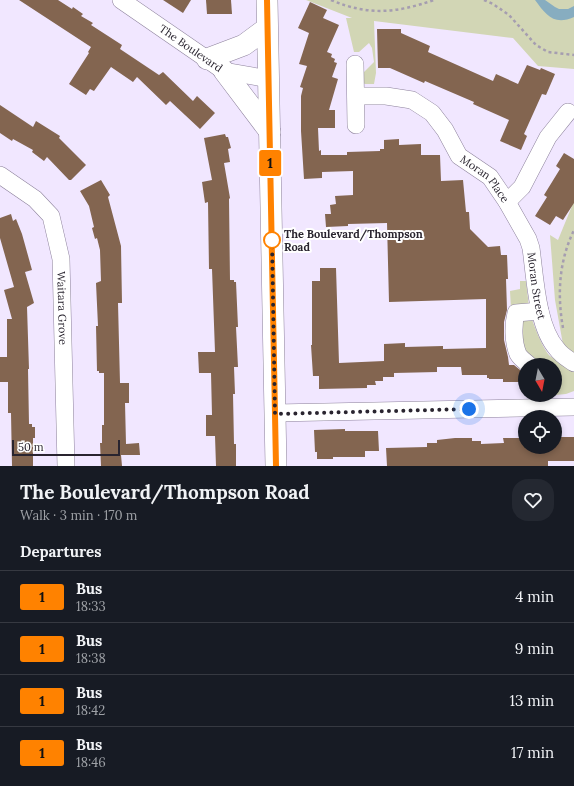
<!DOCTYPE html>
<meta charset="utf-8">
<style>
:root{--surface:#171b24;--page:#242831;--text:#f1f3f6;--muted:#9ea1a6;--line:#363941}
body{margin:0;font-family:Lora,serif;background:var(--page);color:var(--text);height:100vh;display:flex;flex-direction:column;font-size:15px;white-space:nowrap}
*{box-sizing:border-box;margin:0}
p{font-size:13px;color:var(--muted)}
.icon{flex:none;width:22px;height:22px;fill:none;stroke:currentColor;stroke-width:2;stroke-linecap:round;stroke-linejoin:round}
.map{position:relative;height:466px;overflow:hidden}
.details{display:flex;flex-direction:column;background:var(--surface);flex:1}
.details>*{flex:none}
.badge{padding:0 8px;border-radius:3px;font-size:14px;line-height:26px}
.needle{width:26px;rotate:170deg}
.controls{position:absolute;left:518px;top:358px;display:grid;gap:8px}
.controls a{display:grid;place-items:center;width:44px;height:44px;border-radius:50%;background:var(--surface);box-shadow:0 2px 6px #0003;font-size:20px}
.scale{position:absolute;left:12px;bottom:10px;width:108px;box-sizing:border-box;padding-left:4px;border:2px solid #29242f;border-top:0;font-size:11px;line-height:14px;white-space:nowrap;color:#29242f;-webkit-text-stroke:3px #fff;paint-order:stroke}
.you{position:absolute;width:20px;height:20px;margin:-10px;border:3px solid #fff;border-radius:50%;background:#1a73e8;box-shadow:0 0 0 6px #1a73e833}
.map>.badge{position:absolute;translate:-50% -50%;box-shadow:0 0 0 2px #fff}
h2{padding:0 20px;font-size:15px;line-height:36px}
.round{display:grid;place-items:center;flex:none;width:42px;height:42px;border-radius:16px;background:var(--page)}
.head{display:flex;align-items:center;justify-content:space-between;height:68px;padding:0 20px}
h1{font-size:19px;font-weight:700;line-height:30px}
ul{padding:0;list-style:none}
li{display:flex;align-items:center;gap:12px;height:52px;padding:0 20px;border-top:1px solid var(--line)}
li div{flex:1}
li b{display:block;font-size:15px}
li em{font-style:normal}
li .badge{min-width:44px;font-weight:700;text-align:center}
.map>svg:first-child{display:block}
.green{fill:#d2d6b5}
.water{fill:#87adc0}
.building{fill:#836550}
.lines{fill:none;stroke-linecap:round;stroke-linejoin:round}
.minor-casing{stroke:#8d829c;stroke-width:18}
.major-casing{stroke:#8d829c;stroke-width:22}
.path{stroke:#a59db0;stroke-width:2.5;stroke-dasharray:3 3;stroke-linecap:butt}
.minor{stroke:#fff;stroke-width:17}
.major{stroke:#fff;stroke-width:21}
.line-casing{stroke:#fff;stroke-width:9}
.line{stroke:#ff8200;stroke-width:6}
.walk{stroke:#29242f;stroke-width:4;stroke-dasharray:0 7.2}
.stop-dot{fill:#fff;stroke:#ff8200;stroke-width:2}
.labels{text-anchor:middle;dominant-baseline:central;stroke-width:4;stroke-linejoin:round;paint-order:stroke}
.street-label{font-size:11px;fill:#29242f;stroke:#fff}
.stop-label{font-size:11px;font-weight:bold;fill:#29242f;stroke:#fff;text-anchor:start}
</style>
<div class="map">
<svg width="574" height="466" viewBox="0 0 574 466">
<rect width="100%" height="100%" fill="#f1e7ff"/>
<g class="green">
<polygon points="306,0 574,0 574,69 538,66 513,38 374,21 376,73 374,84 365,84 360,81 360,76 374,62 372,48 369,43 359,52 354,52 346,18 352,18"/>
<polygon points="574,201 574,358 564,350 555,300 550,235 558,240"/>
<polygon points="520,281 526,281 529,307 511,309 510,291 520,289"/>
<path d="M531,316C534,326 543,349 550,356C558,362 567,365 574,372V391L566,394L555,395V365H536L524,355L519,317Z"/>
</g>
<path class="water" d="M535,0H545L555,7L559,9H568L574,6V17C554,26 546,15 535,0Z"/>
<g class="building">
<polygon points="19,0 58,0 72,9 73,7 83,14 81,16 93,23 91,25 122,45 120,49 159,75 163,72 193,101 197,96 215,113 200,129 170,101 166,105 137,77 133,82 111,67 94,91 90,89 86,95 69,84 89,53 88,52 91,47"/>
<polygon points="163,0 191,0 183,13"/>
<polygon points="206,0 231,0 232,14 207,14"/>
<polygon points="310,2 327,10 323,18 339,25 327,52 332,54 331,57 335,59 334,62 337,63 332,77 338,79 329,110 335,110 335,128 318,128 319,151 321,150 321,155 347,155 347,152 380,151 380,149 384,149 384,140 399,139 399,145 421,144 421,155 440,155 441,181 463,180 466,212 469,212 470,229 488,247 500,246 501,255 507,255 508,279 506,279 507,310 504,322 504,340 508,357 509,365 514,365 525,374 525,382 503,382 503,379 489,379 489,378 487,378 487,375 462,375 461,367 437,367 437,372 394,373 394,377 383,377 383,381 375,381 376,385 367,385 367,388 319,389 319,376 313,376 311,345 312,345 312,281 320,281 320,268 336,268 339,363 384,361 384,344 405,343 405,347 443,346 443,349 486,348 486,299 389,302 387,223 348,224 348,226 326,227 325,214 331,214 330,205 336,204 335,196 353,195 353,171 322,172 322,178 304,179 301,131 301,96 303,88 300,87 307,66 299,64 309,33 298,28"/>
<polygon points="377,29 401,29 401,33 430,46 428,52 493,81 496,74 518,84 527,65 540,70 541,68 555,74 546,95 542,94 524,134 527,136 521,150 500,141 509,120 473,104 474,102 425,81 424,83 390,68 378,68"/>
<polygon points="0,105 33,127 36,121 60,136 59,138 86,165 71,180 69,180 47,157 44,161 32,152 33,150 13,139 12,141 0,133"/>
<polygon points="225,134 226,137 228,137 231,148 228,149 230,162 224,163 230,198 229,199 230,280 234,280 234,282 236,282 238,327 236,327 238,367 234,367 235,394 233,394 234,444 236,444 236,466 216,466 215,436 206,436 206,415 212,415 211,373 199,373 198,352 215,352 212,269 209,269 208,202 205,203 202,182 212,180 204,138"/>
<polygon points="564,153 574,159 574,203 563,220 556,216 550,225 535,216 547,197 544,195 560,169 556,166"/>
<polygon points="101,180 110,195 108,197 121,246 122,303 118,303 120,383 129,383 129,403 125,403 126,444 139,443 140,455 121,455 122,466 101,466 100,443 102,443 102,425 104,425 104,373 99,373 99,371 97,371 96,326 98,326 96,283 101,281 100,250 97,238 95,239 92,228 94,227 89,206 80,191"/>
<polygon points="11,214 13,221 16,219 22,234 32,270 25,272 34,303 27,307 29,369 28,369 29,424 32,424 32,427 35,427 35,438 33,438 33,466 12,466 11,413 8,413 8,382 0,382 0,357 7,357 7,319 12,319 4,290 14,287 0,238 0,218"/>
<polygon points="345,429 345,431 378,431 379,451 365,451 365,457 333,457 333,459 317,459 317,452 315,452 314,430"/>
<polygon points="555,437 574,437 574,461 548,461 548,466 387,466 386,448 427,447 427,443 437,443 437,440 455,438 472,438 472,441 481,441 481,444 504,443 503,438 525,438 525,447 555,447"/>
</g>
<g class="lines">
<defs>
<g id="minor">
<path id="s1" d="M121,0L224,71L269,79"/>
<polyline points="355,64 356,125"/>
<path id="s2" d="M356,96H386L412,100L432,113L445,130L459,156L490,177L507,202L528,239L531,248C535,277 537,327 557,349C561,355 568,359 574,363"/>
<path id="s3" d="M0,175L35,199L51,216L61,259L66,466"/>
<polyline points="507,202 522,187 548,137 568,112"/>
<path d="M529,365C526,362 520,358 518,354C513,342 513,325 516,313L540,311"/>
<polyline points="275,413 574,407"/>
</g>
<g id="major">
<polyline points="267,0 276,466"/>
<polyline points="207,59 244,45 267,28"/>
<polyline points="224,71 270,132"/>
</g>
</defs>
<use href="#minor" class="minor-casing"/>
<use href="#major" class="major-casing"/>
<g class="path">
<path d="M331,0C369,16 396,13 434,0"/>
<polyline points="484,0 493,4 509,15 536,45 548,52 574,55"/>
<path d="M563,328C557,294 559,261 574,230"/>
</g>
<use href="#minor" class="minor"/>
<use href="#major" class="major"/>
</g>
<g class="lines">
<defs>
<polyline id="line" points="267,0 276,466"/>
</defs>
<use href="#line" class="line-casing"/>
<use href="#line" class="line"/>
<polyline class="walk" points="272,240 275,414 469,409"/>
</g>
<circle class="stop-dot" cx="272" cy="240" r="8"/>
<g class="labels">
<g class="street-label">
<text stroke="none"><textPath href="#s1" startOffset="85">The Boulevard</textPath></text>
<text stroke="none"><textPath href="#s2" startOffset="166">Moran Place</textPath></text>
<text stroke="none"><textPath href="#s2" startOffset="289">Moran Street</textPath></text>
<text stroke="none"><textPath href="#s3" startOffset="159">Waitara Grove</textPath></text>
</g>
<g class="stop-label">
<text x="284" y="234">The Boulevard/Thompson<tspan x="284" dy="13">Road</tspan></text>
</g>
</g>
</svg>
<div class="controls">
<a><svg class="needle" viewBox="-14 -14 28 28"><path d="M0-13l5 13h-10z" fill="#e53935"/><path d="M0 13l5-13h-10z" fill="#9ea1a6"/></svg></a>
<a><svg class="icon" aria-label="locate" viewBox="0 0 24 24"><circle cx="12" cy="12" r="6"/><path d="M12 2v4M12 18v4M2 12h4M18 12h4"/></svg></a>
</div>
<div class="scale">50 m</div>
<div class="you" style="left:469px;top:409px"></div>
<b class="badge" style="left:270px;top:163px;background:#ff8200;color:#111">1</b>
</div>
<section class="details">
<div class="head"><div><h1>The Boulevard/Thompson Road</h1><p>Walk · 3 min · 170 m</p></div><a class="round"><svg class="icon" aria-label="heart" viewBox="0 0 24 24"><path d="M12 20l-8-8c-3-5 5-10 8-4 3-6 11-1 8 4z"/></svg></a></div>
<h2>Departures</h2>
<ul>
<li><span class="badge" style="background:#ff8200;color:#111">1</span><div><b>Bus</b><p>18:33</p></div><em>4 min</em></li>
<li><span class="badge" style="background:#ff8200;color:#111">1</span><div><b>Bus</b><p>18:38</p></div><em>9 min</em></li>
<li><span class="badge" style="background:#ff8200;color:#111">1</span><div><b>Bus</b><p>18:42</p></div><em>13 min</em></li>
<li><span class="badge" style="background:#ff8200;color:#111">1</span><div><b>Bus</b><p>18:46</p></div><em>17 min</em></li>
</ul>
</section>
